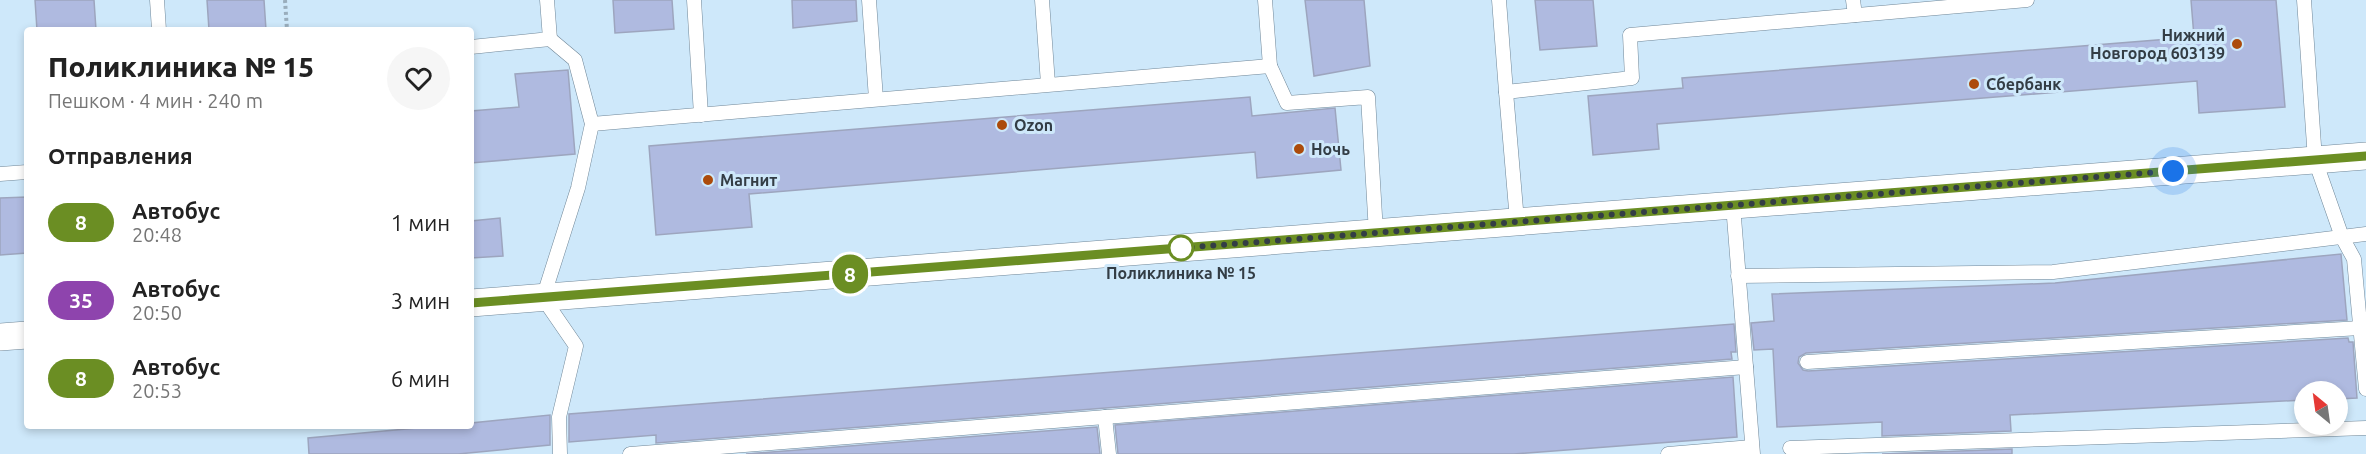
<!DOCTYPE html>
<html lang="ru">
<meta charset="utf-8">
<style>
:root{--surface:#fff;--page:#f6f6f6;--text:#222;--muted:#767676}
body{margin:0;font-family:Ubuntu,sans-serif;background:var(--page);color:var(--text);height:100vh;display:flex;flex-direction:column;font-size:22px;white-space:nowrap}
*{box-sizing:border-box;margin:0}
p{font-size:20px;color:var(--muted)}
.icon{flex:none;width:33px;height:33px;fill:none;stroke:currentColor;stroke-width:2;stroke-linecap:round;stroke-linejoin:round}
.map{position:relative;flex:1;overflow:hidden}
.panel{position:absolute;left:24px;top:27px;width:450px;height:402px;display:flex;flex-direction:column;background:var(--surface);border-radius:6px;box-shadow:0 3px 9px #0003}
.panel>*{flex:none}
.badge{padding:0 12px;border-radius:20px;font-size:21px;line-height:39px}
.needle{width:39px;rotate:331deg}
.controls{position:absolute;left:2294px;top:381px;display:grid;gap:12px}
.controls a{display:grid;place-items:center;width:54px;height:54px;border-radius:50%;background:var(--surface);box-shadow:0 3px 9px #0003;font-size:30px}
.you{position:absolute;width:30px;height:30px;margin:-15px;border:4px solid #fff;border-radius:50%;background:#1a73e8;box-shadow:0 0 0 9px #1a73e833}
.map>.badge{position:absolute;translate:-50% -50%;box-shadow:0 0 0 3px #fff}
h2{padding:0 24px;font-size:22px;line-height:54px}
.round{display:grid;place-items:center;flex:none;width:63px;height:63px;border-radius:32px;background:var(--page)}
.headline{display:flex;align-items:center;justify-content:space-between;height:102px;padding:0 24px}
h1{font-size:28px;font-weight:800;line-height:45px}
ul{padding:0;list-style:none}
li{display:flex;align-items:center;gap:18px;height:78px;padding:0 24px}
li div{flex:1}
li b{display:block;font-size:22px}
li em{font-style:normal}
li .badge{min-width:66px;font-weight:700;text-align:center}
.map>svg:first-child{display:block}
.building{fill:#afbae0;stroke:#9da5be;stroke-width:1.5}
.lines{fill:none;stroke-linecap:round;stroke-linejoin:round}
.service-casing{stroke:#708798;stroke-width:15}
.minor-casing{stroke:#708798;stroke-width:28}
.path{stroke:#99adbc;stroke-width:4;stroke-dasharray:3 3;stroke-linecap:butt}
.service{stroke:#fff;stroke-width:14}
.minor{stroke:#fff;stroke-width:27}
.line-casing{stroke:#fff;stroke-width:14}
.line{stroke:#6b8e23;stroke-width:9}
.walk{stroke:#333d45;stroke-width:6;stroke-dasharray:0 10.8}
.poi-dot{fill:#ac4b0b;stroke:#cee8fa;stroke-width:2}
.stop-dot{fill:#fff;stroke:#6b8e23;stroke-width:3}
.labels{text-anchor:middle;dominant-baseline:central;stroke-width:6;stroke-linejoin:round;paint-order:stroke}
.poi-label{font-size:16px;font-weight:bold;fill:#333d45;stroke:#cee8fa;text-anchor:start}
.stop-label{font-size:16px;font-weight:bold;fill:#333d45;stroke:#cee8fa}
</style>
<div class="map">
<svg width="2366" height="454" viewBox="0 0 2366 454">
<rect width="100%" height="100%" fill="#cee8fa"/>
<g class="building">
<polygon points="35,0 94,0 96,30 37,30"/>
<polygon points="207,0 264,0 266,30 209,30"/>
<polygon points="613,0 672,0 674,29 615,33"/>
<polygon points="792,0 856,0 857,21 793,28"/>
<polygon points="1305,0 1364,0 1370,66 1314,76"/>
<polygon points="1535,0 1593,0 1597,46 1540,50"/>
<polygon points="2191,0 2276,0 2285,107 2199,113 2197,81 1657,124 1659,149 1593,155 1588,96 1683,88 1682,78 2194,37"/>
<polygon points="568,70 575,154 471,163 471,111 519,107 515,74"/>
<polygon points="1250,97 1252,116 1335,108 1341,170 1257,178 1255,152 749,194 752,227 656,235 649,146"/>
<polygon points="27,197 27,253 0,255 0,198"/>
<polygon points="500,218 503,256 471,258 471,221"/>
<polygon points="2341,254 2347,320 1806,353 1799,357 1798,363 1803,370 1808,371 2348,338 2349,342 2353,342 2357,398 2337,399 2337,392 2304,392 2304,400 2010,415 2011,431 1882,436 1882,422 1777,427 1773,349 1754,350 1751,323 1774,321 1772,294 2055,283"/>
<polygon points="1734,324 1736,352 1731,352 1732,359 656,443 656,435 569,442 569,414"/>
<polygon points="1733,377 1737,437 1514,454 1118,454 1115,425"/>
<polygon points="550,415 550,445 458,454 309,454 308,438 439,426 471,426 471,423"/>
<polygon points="1097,427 1100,454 746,454"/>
<polygon points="2012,449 2012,454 1882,454"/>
</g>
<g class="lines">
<defs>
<g id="service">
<polyline points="157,0 159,30"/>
<polyline points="694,0 701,115"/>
<polyline points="869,0 876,99"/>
<polyline points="1042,0 1048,84"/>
<polyline points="1265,0 1270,66"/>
<polyline points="1499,0 1506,92"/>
<polyline points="1853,0 1855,15"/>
<polyline points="2304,0 2315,160 2342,237 2354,259 2366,389"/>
<polyline points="550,39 575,60 592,124 578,188 543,298 576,346 559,417 560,454"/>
<polyline points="471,47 550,39 547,0"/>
<polyline points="592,124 1270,66 1287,103 1368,97 1376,233"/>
<polyline points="0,174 27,172"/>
<polyline points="1733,205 1753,454"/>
<polyline points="1517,221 1506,92 1632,78 1630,35 2027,0"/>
<polyline points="1738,276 2053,272 2366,234"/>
<polyline points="1807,362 2360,328"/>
<polyline points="1105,417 1109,454"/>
<polyline points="1790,448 2366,428"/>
<polyline points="630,454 1746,367"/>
<polyline points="1668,454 1752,447"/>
</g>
<g id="minor">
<polyline points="471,303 2366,156"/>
<polyline points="0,337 27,335"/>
</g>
</defs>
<use href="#service" class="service-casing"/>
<use href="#minor" class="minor-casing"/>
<polyline class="path" points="285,0 287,30"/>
<use href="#service" class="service"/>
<use href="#minor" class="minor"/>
</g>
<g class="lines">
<defs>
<polyline id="line" points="471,303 2366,156"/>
</defs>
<use href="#line" class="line-casing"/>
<use href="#line" class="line"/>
<polyline class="walk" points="1181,248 2173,171"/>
</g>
<g class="poi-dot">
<circle cx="2237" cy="44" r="6"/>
<circle cx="1974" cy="84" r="6"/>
<circle cx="1002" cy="125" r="6"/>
<circle cx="1299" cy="149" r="6"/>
<circle cx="708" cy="180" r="6"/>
</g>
<circle class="stop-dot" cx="1181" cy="248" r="12"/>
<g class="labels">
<g class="poi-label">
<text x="2225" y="35" text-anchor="end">Нижний<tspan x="2225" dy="18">Новгород 603139</tspan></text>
<text x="1986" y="84">Сбербанк</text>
<text x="1014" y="125">Ozon</text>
<text x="1311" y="149">Ночь</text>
<text x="720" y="180">Магнит</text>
</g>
<g class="stop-label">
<text x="1181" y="273">Поликлиника № 15</text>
</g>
</g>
</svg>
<div class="controls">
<a><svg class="needle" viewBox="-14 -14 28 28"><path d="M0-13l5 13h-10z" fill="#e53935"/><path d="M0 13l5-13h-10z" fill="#767676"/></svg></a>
</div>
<div class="you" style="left:2173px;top:171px"></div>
<b class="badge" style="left:850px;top:274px;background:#6b8e23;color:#fff">8</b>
<section class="panel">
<div class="headline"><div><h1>Поликлиника № 15</h1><p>Пешком · 4 мин · 240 m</p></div><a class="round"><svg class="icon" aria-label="heart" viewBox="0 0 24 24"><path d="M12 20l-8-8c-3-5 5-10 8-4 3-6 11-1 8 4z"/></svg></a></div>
<h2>Отправления</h2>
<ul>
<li><span class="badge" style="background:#6b8e23;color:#fff">8</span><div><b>Автобус</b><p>20:48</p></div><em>1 мин</em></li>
<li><span class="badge" style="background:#8e44ad;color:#fff">35</span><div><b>Автобус</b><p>20:50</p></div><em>3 мин</em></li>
<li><span class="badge" style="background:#6b8e23;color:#fff">8</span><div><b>Автобус</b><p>20:53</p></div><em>6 мин</em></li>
</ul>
</section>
</div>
